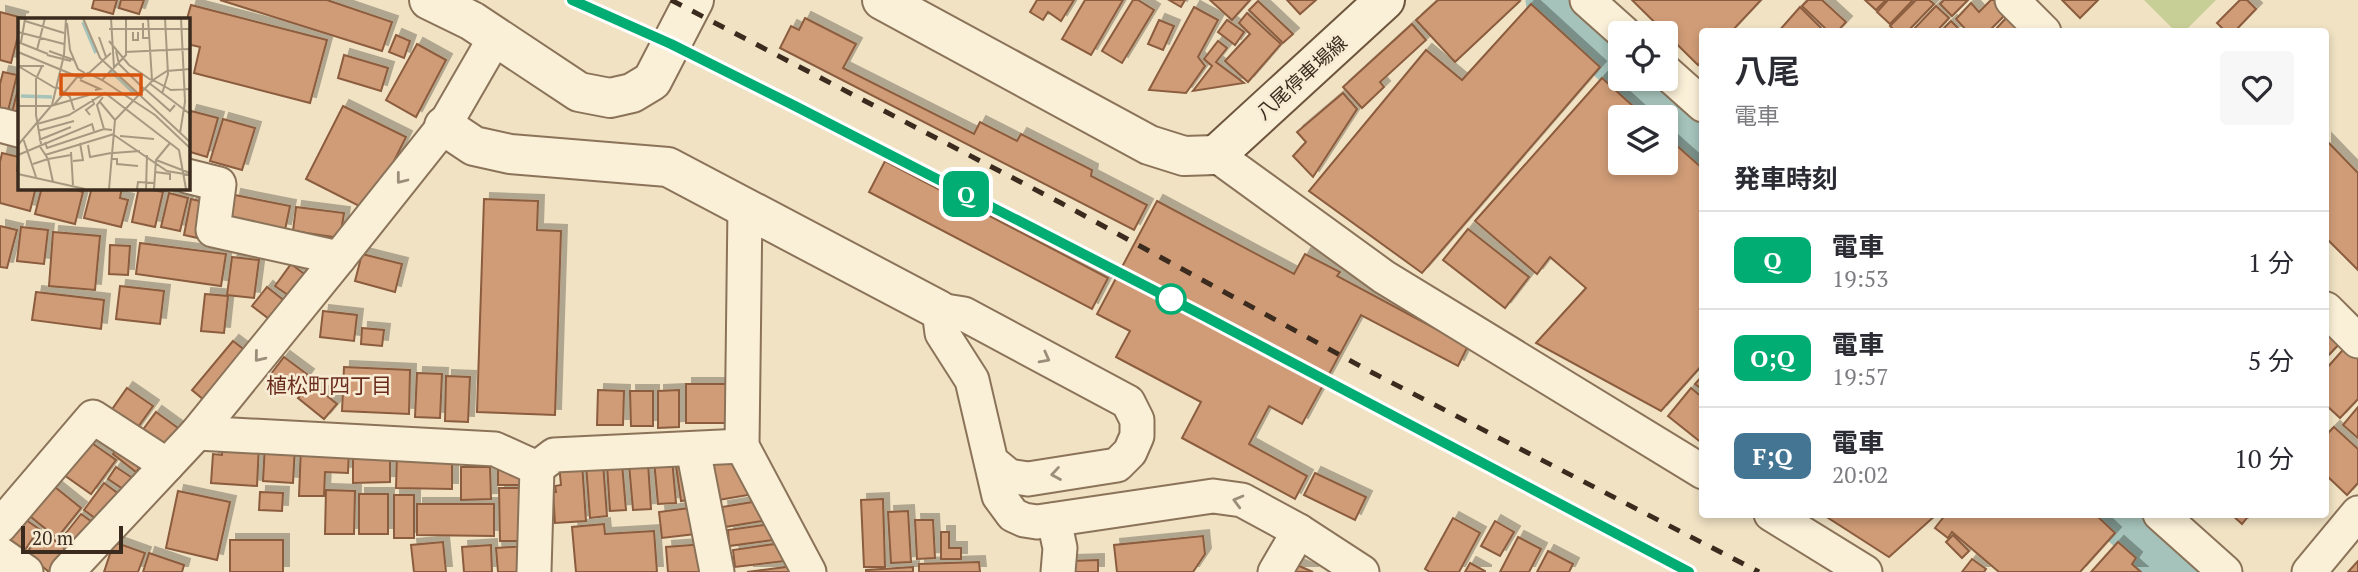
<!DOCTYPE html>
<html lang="ja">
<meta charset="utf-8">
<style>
:root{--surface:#fff;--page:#f7f7f7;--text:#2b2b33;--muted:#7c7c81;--line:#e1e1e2}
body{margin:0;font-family:"PT Serif","Noto Sans JP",serif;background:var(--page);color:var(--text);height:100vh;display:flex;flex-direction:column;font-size:26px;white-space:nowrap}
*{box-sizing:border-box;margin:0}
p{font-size:23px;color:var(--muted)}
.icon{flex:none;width:38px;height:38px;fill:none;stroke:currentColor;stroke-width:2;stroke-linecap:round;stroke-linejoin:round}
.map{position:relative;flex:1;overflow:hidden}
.sheet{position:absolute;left:1699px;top:28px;width:630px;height:490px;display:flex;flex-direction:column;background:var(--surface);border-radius:7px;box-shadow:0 4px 10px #0003}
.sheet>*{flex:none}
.badge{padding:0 14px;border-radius:10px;font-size:24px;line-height:46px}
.buttons{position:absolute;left:1608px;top:21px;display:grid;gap:14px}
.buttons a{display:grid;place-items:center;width:70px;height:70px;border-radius:7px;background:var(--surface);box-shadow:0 4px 10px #0003;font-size:35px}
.scale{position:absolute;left:21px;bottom:18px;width:102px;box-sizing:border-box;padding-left:7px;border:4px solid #3a2b1e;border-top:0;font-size:19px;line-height:24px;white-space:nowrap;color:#3a2b1e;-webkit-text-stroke:5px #f7ecd3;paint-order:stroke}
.map>.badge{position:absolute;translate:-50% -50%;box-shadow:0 0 0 4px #fff}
h2{padding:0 35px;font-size:26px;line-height:63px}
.round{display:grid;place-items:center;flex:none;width:74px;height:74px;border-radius:7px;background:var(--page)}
.head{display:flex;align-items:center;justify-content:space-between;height:119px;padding:0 35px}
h1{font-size:33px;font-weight:600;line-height:52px}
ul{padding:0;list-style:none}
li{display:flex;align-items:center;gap:21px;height:98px;padding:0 35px;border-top:2px solid var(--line)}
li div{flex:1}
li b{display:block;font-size:26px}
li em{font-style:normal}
li .badge{min-width:77px;font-weight:700;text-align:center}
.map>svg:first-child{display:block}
.green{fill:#c8cf96}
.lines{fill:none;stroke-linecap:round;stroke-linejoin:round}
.river{stroke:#a5c3ba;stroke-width:61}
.building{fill:#d09c77;stroke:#8b5c3e;stroke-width:2;filter:url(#shadow)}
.minor-casing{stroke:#8b7359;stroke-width:37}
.tertiary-casing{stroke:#8b7359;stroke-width:42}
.secondary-casing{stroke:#6d543c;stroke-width:42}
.minor{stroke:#faefd7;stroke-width:33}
.tertiary{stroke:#faefd7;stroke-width:38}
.secondary{stroke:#faefd7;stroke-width:38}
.rail{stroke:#3a2b1e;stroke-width:5;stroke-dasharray:12 12;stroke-linecap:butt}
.oneway{stroke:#9a8d7a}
.line-casing{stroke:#fff;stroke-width:16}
.line{stroke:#02ad73;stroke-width:10}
.stop-dot{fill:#fff;stroke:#02ad73;stroke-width:3.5}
.labels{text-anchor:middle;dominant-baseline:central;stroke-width:5;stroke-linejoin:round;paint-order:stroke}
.street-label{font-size:19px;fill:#3a2b1e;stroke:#f7ecd3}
.neighbourhood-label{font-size:21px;fill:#692b1b;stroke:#f7ecd3}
.inset-river{fill:none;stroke:#a5c3ba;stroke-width:3.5}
.inset-road{fill:none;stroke:#a79981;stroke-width:2}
.view{fill:#d7540e;fill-opacity:0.15;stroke:#d7540e;stroke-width:3.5}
.inset-edge{fill:none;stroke:#3a2b1e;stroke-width:3.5}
</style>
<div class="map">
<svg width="2358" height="572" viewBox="0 0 2358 572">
<defs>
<filter id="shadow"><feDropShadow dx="6" dy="-6" stdDeviation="0" flood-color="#0004"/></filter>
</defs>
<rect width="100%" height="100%" fill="#f0e2c3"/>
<polygon class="green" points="2144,0 2216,0 2185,31 2176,32"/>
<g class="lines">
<g class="river">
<polyline points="1556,0 1620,58"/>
<polyline points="1643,79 1703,133"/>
<polyline points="2124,514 2187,572"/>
</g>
</g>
<g class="building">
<polygon points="94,0 117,0 113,14 92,8"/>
<polygon points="121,0 144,0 139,14 119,8"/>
<polygon points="220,0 327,0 392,22 382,51"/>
<polygon points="1037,0 1074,0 1061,21 1048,12 1043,20 1030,12"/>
<polygon points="1085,0 1123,0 1091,55 1062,39"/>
<polygon points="1133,0 1138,0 1154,10 1122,63 1102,51"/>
<polygon points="1169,0 1185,0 1181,7"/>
<polygon points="1210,0 1250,0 1232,20"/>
<polygon points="1287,0 1316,0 1300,14"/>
<polygon points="1438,0 1519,0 1520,1 1455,62 1416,20"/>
<polygon points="1632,0 1761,0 1731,32 1703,32 1703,60 1698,65"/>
<polygon points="1808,0 1822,0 1846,22 1837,32 1829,32 1802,6"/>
<polygon points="1865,0 1886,0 1876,10"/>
<polygon points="1888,0 1913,0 1890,24 1877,12"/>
<polygon points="1916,0 1929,0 1934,4 1907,32 1896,32 1890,26"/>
<polygon points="1944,0 1968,0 1952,16 1940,4"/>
<polygon points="1991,0 1996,0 2008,12 1988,32 1968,32 1956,19 1971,3 1979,12"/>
<polygon points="2062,0 2098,0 2080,18"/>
<polygon points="2240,0 2247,0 2256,9 2234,32 2226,32 2217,23"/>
<polygon points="1258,1 1293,34 1283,43 1249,10"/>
<polygon points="1531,4 1600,67 1422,273 1309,191 1426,50 1462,80"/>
<polygon points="191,5 327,40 310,103 194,73 200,47 187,44 187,19"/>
<polygon points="1936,6 1949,18 1936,32 1911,32"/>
<polygon points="1194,7 1218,20 1198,57 1205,66 1186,93 1149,90"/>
<polygon points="1800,7 1825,32 1778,32"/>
<polygon points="0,12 23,18 19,19 19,32 11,63 0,60"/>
<polygon points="1247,13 1281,44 1248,82 1225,61 1250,34 1239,23"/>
<polygon points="2009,15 2021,26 2015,32 1993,32"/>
<polygon points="805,18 856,44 843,68 974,134 980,122 1017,141 1021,134 1092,170 1091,176 1147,205 1134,230 780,48 791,26 799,30"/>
<polygon points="1159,20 1174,26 1163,50 1148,44"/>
<polygon points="1227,20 1244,32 1235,45 1218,32"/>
<polygon points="1951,21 1962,32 1940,32"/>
<polygon points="1412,24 1426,40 1380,82 1384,87 1362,108 1343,87"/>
<polygon points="396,35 410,41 404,58 389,52"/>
<polygon points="1218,41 1227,48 1216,62 1244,83 1193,91 1212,66 1204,59"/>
<polygon points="417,44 446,60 416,117 386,100"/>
<polygon points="344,55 388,68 381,91 338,78"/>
<polygon points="3,72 17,75 7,115 0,114 0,84"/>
<polygon points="1602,78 1645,117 1620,117 1620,163 1666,163 1666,136 1703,169 1703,364 1661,411 1536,343 1586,288 1550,257 1537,274 1475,221"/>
<polygon points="19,85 19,118 11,116"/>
<polygon points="1343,93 1357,109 1313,177 1293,156 1306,142 1297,132"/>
<polygon points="343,106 406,137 369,211 306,179"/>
<polygon points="191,111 218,118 207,157 187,151 187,124"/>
<polygon points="223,119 255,128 242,170 210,161"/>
<polygon points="2326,140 2358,173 2358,270 2326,238"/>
<polygon points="2,153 19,157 17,171 19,172 19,187 36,187 30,211 0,203 0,162"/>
<polygon points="885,161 1108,278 1092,309 869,192"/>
<polygon points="42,187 66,187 83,192 75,224 35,214"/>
<polygon points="92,187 122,187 120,198 128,200 121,227 84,218"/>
<polygon points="139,187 163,192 155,227 132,222"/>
<polygon points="169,193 188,198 180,231 161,227"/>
<polygon points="235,195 290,206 285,230 230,220"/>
<polygon points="191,199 208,203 202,239 184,235"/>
<polygon points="484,199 538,201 537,230 561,231 555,415 477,412"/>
<polygon points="1157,201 1294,274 1305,254 1340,272 1337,276 1468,346 1458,366 1361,315 1302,424 1269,406 1249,444 1307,476 1295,499 1182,438 1201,402 1116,357 1130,331 1097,314"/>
<polygon points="296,207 344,213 340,238 293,231"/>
<polygon points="0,226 17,230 7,268 0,267"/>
<polygon points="21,227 48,230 44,264 17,261"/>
<polygon points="1468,229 1529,277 1505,308 1443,260"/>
<polygon points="53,232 100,236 95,290 49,286"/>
<polygon points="140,243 226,254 221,286 136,274"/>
<polygon points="110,245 130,246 128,275 109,274"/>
<polygon points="362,254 402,264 395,292 355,281"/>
<polygon points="232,257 259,260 254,298 227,295"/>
<polygon points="291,264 311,279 295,300 275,286"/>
<polygon points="120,286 164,291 160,324 116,319"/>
<polygon points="267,287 291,306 277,325 252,306"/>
<polygon points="36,292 104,300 101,329 32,320"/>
<polygon points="205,294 228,296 224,333 201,331"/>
<polygon points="323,311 357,315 354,341 320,337"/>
<polygon points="2326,325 2342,341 2326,358"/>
<polygon points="362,328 384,330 382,346 361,344"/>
<polygon points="233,341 246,351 204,400 192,390"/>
<polygon points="2349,343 2358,351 2358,399 2340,418 2326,405 2326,369"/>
<polygon points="284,357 308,375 295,392 271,374"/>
<polygon points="344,367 410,370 409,414 342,411"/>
<polygon points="417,373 442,374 440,418 415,417"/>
<polygon points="1703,375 1703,390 1695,384"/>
<polygon points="446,376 470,377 468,422 445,421"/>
<polygon points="311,383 337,404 324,419 298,398"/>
<rect x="686" y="384" width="46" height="39"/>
<polygon points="127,388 153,406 133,434 108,415"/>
<polygon points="1691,388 1703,398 1703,444 1668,416"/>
<polygon points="598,390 624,391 623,425 597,425"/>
<polygon points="679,390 679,427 658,428 658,391"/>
<polygon points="630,391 653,391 653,426 631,426"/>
<polygon points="2358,407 2358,438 2343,425"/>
<polygon points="156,412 178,428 162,451 139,435"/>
<polygon points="2334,427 2358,449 2358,483 2347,495 2326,475 2326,435"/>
<polygon points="89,441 116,460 91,494 64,475"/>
<polygon points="223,441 259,443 257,486 211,483 213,454 222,455"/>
<polygon points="122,442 145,460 136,472 113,454"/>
<polygon points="265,444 295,446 293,483 263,481"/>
<polygon points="301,447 349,448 348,473 325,472 324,496 299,496"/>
<polygon points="353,450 390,450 390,482 353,483"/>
<polygon points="397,454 452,455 452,489 396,488"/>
<polygon points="741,454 748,495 718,500 712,458"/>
<polygon points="690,457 695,499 681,501 675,459"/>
<polygon points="672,459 676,503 658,504 654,460"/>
<polygon points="582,463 586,521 555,523 553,492 556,492 555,486 561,485 559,464"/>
<polygon points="603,463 607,516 590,518 586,464"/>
<polygon points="648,463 651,509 633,510 629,464"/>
<polygon points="622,464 626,510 610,511 607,465"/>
<polygon points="116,467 137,481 129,493 108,479"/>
<polygon points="461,467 490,467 491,499 461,500"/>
<rect x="498" y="469" width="29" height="16"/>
<polygon points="1315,473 1366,497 1355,520 1304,495"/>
<polygon points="50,483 81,508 57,538 26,513"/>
<polygon points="104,483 123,497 103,524 84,510"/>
<polygon points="499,488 528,488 528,541 500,541"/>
<polygon points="326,490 355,491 354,534 325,534"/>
<polygon points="178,491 230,502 217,560 166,548"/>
<polygon points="260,492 283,493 282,511 259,510"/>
<rect x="359" y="494" width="29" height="40"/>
<rect x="394" y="495" width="20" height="43"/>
<polygon points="883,499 885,567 864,567 861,500"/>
<polygon points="759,501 762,521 725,527 722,507"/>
<polygon points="417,504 494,504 494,536 417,535"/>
<polygon points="697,507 695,534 662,538 659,512"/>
<polygon points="908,511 911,562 891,563 888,512"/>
<polygon points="81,514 95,524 76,549 62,538"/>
<polygon points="1822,514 1937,514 1889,557"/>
<polygon points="1946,514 2095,514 2115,533 2080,572 1999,572 1952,532 1948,538 1935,528"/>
<polygon points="2231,514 2250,514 2242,524"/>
<polygon points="19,515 39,529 25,550 5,536"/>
<polygon points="1453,518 1480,533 1459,572 1430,572 1425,569"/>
<polygon points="915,520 933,520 935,558 917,559"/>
<polygon points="1495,521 1514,532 1500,556 1481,546"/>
<polygon points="778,523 780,539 729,546 728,530"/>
<polygon points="604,524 605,534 654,531 657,572 576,572 572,527"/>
<polygon points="44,532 69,552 52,572 49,572 26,553"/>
<polygon points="941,532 949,532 949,548 961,548 961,559 941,559"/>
<polygon points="1953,535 1969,551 1962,558 1946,542"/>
<polygon points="1203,536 1205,554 1193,572 1117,572 1114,545"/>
<polygon points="1518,537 1541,549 1529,572 1500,572"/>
<rect x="230" y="540" width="53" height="32"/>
<polygon points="114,542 145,553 138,572 104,572"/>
<polygon points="443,542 446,572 414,572 411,545"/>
<polygon points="2118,542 2136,558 2132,564 2141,572 2091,572"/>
<polygon points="782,543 785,561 735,567 733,550"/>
<polygon points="705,544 701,572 668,572 666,547"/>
<polygon points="491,545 492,572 464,572 462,547"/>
<polygon points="527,546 529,572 498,572 496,548"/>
<polygon points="1548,551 1573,564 1569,572 1537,572"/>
<polygon points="149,553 184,565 182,572 143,572"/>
<polygon points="1972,559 1986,569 1984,572 1962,572"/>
<polygon points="1098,560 1098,572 1071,572 1071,561"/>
<polygon points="2358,561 2358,572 2348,572"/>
<polygon points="979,562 980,572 919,572 919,564"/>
<polygon points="1470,563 1485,571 1485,572 1465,572"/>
<polygon points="1297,565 1313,572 1294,572"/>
<polygon points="794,566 794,572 747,572"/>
<polygon points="913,567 913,572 866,572 866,570"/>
</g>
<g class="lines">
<defs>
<g id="minor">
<polyline points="1587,0 1624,33"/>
<polyline points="2012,0 2044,32"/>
<polyline points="1666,72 1703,105"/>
<polyline points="0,125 19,130"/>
<polyline points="1216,155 1384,277 1703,472"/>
<polyline points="187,176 219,184 213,230 339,258"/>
<polyline points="745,207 742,446 809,572"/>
<polyline points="2326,309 2358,341"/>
<polyline points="197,433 495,449 537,468 554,455 742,446"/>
<polyline points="693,449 717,572"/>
<polyline points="992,462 1009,476 1028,479 1117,465 1130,452 1137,436 1137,420 1128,402 964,314 939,310 942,333 972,380 999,496 1013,515 1024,520 1037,522 1213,496 1242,500 1299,531"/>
<polyline points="1771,514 1865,572"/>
<polyline points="2160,514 2225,572"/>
<polyline points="1054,520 1060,548 1058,572"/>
<polyline points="0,526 93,417 167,465"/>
<polyline points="0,554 26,572"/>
<polyline points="67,572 197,433 339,258 444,126 496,36"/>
<polyline points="534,572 537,468"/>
<polyline points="1275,572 1299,531 1362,572"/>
<polyline points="2309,572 2358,513"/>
</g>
<g id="tertiary">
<polyline points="429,0 472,21 579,92 610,98 632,93 652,81 694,0"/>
<polyline points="882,0 1149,145 1184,156 1216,155"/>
<polyline points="444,126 474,146 510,154 668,167 939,310"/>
</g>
<polyline id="secondary" points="1216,155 1385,0"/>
</defs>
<use href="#minor" class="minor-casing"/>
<use href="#tertiary" class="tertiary-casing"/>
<use href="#secondary" class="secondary-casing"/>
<use href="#minor" class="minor"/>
<use href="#tertiary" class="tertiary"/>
<use href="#secondary" class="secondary"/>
<g class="rail">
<path d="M572,0C716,64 856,138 996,210C1228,329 1458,450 1689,572"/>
<polyline points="671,0 1061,203 1373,373 1759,572"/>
</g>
</g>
<defs><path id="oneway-chevron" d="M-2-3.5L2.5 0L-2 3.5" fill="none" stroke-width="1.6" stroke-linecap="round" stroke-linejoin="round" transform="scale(1.75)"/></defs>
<g class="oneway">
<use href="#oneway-chevron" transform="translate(401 179) rotate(128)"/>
<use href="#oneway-chevron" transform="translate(259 357) rotate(129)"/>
<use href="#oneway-chevron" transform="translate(1045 358) rotate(28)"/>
<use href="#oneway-chevron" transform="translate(1056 474) rotate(171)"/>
<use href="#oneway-chevron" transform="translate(1238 501) rotate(-165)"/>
</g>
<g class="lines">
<defs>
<polyline id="line" points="572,0 671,44 795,106 1204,316 1689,572"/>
</defs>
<use href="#line" class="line-casing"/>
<use href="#line" class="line"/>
</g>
<circle class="stop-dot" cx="1171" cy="299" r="14"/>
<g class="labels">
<g class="street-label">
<text transform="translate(1301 77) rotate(-42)">八尾停車場線</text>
</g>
<g class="neighbourhood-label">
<text x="329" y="385">植松町四丁目</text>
</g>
</g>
<g transform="translate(18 18)">
<rect width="172" height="172" fill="#f0e2c3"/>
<path class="inset-river" d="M65,4L78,35M92,52L116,75M3,78L34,79"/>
<path class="inset-road" d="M65,0L82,40L172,124M93,0L96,50M130,0L134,62M7,3L46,15M49,5L52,32L60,51L67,55M125,5V20H131M91,11H172M0,14L46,26M115,14V22H120V14M81,19L88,39M91,23L111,47L133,62M0,24L30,36M3,24L7,1M19,32L27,0M148,32L172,31M31,33L56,42M98,33L101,46L126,71M0,34L63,60L70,55L84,62L137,97L172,130M107,34L148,32M29,37L53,43M0,48L37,70M0,48H26M71,55L93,35M62,62L82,71L77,72M84,62L108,37V0M135,62L153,72L172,71M131,65L172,96M39,69L52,79L56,92M126,70L152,93L157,87M144,76L150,56L147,0M85,79L79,87L86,111L94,112M82,84L97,102M36,87L60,58M0,88H33L71,77M72,97L68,92L76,86L74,81M19,106L51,97L87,75L161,132L168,171M20,113L56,103M162,115L167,84L163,0M96,117L149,153L172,157M102,118L136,121M5,120L18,159M21,122L53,109M27,124L29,130L86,111M23,126L18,97V61L24,48M0,127L34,87L46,37L48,0M70,127L72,139L93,135M53,134L55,167M95,135L122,133M0,137L74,106L76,113M27,137L96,116M93,141H99V146L120,148M138,142L172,155M55,143L65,142L62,125M15,146L30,141L21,127M137,154L152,156V162M0,156L67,171M35,164L30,141L53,137M91,171L97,102L135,62L149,53L172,51M119,171L120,164L136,165M128,171L129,137M136,171L138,142L152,125"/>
<path class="view" d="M43,57H123V76H43Z"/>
<rect width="172" height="172" class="inset-edge"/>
</g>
</svg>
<div class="buttons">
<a><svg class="icon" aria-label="locate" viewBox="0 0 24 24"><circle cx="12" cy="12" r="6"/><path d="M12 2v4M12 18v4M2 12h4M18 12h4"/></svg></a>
<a><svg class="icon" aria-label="layers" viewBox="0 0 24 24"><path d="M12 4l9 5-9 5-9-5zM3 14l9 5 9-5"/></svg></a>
</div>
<div class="scale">20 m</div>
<b class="badge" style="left:966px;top:194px;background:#02ad73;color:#fff">Q</b>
<section class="sheet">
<div class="head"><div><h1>八尾</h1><p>電車</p></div><a class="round"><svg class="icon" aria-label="heart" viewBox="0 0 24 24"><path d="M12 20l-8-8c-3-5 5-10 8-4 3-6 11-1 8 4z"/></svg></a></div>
<h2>発車時刻</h2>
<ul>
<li><span class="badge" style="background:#02ad73;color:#fff">Q</span><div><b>電車</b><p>19:53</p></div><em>1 分</em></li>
<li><span class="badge" style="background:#02ad73;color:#fff">O;Q</span><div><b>電車</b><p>19:57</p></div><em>5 分</em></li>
<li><span class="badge" style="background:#447694;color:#fff">F;Q</span><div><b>電車</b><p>20:02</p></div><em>10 分</em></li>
</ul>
</section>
</div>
